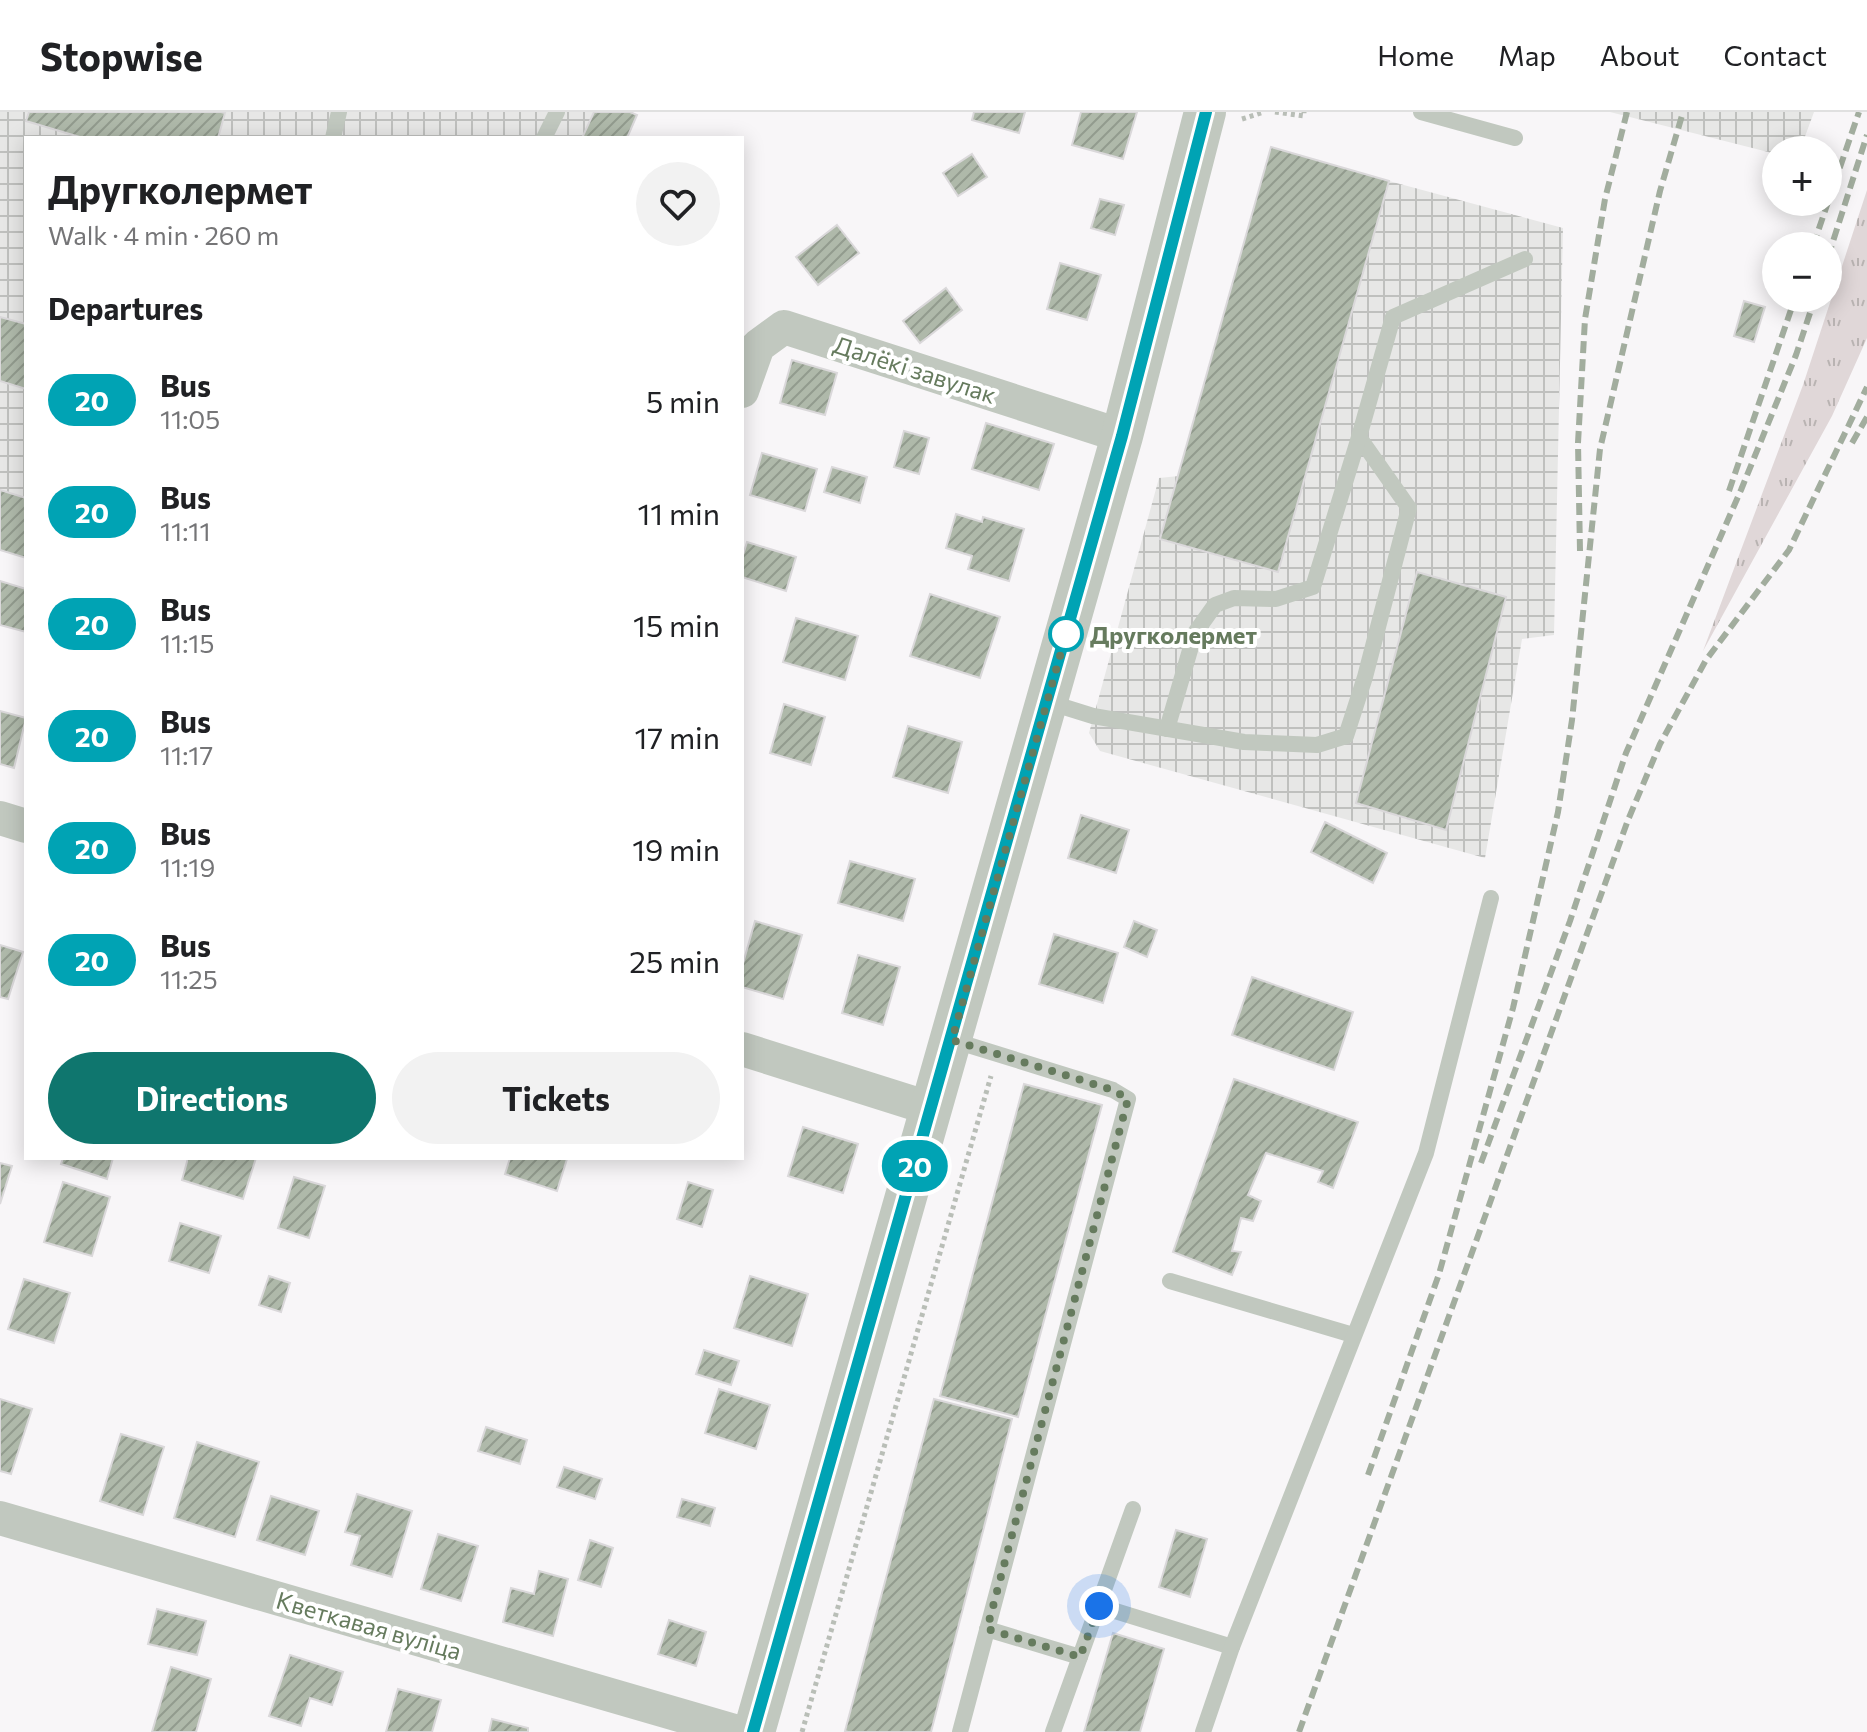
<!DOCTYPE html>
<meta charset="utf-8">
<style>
:root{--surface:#fff;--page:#f2f2f2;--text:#202124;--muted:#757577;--line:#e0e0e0;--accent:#0f766e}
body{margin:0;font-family:Commissioner,sans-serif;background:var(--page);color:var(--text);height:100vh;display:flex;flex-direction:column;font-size:30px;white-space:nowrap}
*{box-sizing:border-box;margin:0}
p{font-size:26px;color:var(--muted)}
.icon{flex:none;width:44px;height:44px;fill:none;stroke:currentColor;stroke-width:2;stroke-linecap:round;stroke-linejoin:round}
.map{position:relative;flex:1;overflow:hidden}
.sheet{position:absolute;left:24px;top:24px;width:720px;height:1024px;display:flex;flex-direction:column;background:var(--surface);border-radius:0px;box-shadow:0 4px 20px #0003}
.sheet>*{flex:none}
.badge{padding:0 16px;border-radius:26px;font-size:28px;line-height:52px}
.tools{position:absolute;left:1762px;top:24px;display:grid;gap:16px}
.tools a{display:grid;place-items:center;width:80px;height:80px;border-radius:50%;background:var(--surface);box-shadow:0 4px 20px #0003;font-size:40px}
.you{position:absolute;width:40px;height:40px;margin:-20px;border:6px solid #fff;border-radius:50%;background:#1a73e8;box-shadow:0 0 0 12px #1a73e833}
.map>.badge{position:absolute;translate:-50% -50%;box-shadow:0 0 0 4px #fff}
h2{padding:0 24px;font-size:30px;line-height:72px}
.round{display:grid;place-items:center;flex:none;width:84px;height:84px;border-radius:42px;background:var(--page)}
.head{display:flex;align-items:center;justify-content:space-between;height:136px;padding:0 24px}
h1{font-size:38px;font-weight:700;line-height:60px}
.button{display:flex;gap:16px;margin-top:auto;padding:16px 24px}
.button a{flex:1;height:92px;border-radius:48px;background:var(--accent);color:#fff;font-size:32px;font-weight:700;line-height:92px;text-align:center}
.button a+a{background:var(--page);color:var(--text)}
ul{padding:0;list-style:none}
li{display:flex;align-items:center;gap:24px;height:112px;padding:0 24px}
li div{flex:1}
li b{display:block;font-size:30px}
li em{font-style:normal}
li .badge{min-width:88px;font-weight:700;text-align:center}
header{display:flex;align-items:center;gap:48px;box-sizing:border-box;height:112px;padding:0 40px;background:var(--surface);border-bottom:2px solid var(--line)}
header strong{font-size:38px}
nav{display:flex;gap:44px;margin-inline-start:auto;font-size:28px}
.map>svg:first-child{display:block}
.industrial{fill:url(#industrial-grid)}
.grass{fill:url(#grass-tufts)}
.building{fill:url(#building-hatch);stroke:#dad8da;stroke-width:2}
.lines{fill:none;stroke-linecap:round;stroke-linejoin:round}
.path{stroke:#b9beb7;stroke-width:5;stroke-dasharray:4 4;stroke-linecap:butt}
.service{stroke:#c1c8bf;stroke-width:16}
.minor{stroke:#c1c8bf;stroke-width:34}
.tertiary{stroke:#c1c8bf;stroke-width:42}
.rail{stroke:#a2ad9e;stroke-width:6;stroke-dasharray:12 6;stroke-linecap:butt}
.line-casing{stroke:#fff;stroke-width:18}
.line{stroke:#00a3b4;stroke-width:12}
.walk{stroke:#667b5e;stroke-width:8;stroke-dasharray:0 14.4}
.stop-dot{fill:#fff;stroke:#00a3b4;stroke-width:4}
.labels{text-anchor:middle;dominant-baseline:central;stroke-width:8;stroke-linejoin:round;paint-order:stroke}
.street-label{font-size:24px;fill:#667b5e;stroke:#fff}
.stop-label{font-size:24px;font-weight:bold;fill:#667b5e;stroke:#fff;text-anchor:start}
</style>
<header>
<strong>Stopwise</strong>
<nav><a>Home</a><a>Map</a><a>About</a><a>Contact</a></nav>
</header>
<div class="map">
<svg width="1867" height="1620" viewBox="0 0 1867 1620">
<defs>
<pattern id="industrial-grid" width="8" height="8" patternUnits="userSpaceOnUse" patternTransform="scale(2)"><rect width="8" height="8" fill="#e7e7e6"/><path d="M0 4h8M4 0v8" fill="none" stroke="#bfc0be"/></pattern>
<pattern id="grass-tufts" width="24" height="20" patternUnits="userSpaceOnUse" patternTransform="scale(2)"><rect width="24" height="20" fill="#e0d7d8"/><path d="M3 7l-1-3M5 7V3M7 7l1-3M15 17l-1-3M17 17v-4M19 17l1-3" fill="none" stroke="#b9b3b2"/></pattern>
<pattern id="building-hatch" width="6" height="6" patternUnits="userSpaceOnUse" patternTransform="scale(2)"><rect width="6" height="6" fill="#afb9aa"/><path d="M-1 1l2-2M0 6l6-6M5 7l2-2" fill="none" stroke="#929b8e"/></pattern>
</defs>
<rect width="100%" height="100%" fill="#f8f6f8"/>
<g class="industrial">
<polygon points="0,0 630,0 637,3 627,26 26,26 26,446 0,438"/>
<polygon points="1610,0 1814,0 1800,38 1776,38 1776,42"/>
<polygon points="1389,69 1563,116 1554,523 1522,527 1485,746 1100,639 1089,621 1159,366 1179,364"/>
</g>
<polygon class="grass" points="1867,78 1867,226 1832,304 1703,539 1803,273"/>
<g class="building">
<polygon points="29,0 221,0 225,1 218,26 83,26 26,9"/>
<polygon points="594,0 630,0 637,3 627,26 582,26"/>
<polygon points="974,0 1025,0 1019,21 972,8"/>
<polygon points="1081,0 1137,0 1123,47 1072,33"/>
<polygon points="1271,35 1389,69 1278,460 1160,427"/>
<polygon points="972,42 987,65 958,84 943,61"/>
<polygon points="1100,87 1124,93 1115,123 1091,116"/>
<polygon points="837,113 859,141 818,173 796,145"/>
<polygon points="1060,151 1101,163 1087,208 1047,197"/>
<polygon points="946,176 962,198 920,231 903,209"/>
<polygon points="1744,189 1765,195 1754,230 1734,224"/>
<polygon points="0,205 26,212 26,277 0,269"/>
<polygon points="792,248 837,261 825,303 780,291"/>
<polygon points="986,311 1054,332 1039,378 972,357"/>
<polygon points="904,319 929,326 919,362 894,355"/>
<polygon points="762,341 817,357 805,399 750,383"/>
<polygon points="832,355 867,365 860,391 824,380"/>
<polygon points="0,378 26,386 26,446 0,438"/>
<polygon points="956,402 982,410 983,405 1024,417 1009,469 968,457 972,444 946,436"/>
<polygon points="747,430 796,445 786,479 742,465 742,446"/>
<polygon points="1417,460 1506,485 1446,718 1356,691"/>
<polygon points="0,469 26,477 26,520 0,513"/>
<polygon points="930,482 1000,505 980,566 910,544"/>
<polygon points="796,506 858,524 845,568 783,550"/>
<polygon points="784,592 825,605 811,653 770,641"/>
<polygon points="0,599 26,606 14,656 0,652"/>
<polygon points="908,614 962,630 948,681 893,665"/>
<polygon points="1081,703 1129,718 1116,761 1068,746"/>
<polygon points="1325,710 1387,741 1373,771 1311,740"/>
<polygon points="850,749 915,767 903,809 838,791"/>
<polygon points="755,809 802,823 783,887 742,875 742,855"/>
<polygon points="1134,809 1157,818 1147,845 1124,835"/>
<polygon points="1054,822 1118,841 1103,891 1039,872"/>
<polygon points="0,833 23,840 8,887 0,885"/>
<polygon points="858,843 900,855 883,913 842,901"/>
<polygon points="1252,865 1353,900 1334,958 1232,923"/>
<polygon points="1234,967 1358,1010 1333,1076 1318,1070 1323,1059 1266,1041 1248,1083 1261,1089 1253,1109 1241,1106 1232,1139 1241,1140 1232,1163 1173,1140"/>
<polygon points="1024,972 1102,993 1018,1305 940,1284"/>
<polygon points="803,1015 858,1032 843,1081 788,1064"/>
<polygon points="63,1046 113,1046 107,1067 61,1052"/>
<polygon points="188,1046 256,1046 243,1087 182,1068"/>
<polygon points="510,1046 567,1047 557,1079 505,1062"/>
<polygon points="0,1051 12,1054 0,1092"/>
<polygon points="294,1065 325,1074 309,1126 278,1116"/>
<polygon points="63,1070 110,1085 92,1144 44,1130"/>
<polygon points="688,1070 713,1078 702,1115 677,1107"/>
<polygon points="180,1111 221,1124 209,1161 169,1149"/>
<polygon points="269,1164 290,1171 281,1200 259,1193"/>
<polygon points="750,1164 808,1182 792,1234 734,1216"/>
<polygon points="24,1167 70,1181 54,1231 8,1217"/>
<polygon points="704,1238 739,1249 731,1273 696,1262"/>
<polygon points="719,1277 770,1293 756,1337 705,1321"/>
<polygon points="0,1287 32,1297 11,1362 0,1359"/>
<polygon points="934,1287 1012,1307 931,1620 848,1620 845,1619"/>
<polygon points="486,1315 527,1328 520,1352 478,1339"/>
<polygon points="121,1322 164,1335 143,1403 100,1389"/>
<polygon points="197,1330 259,1350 235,1425 174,1406"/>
<polygon points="564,1355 602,1367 595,1387 557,1375"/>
<polygon points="357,1382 412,1399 392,1465 351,1453 360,1424 345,1420"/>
<polygon points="271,1384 319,1399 305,1443 257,1428"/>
<polygon points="682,1387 715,1396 710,1414 677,1405"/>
<polygon points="1176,1418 1207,1427 1190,1485 1159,1475"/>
<polygon points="438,1422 478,1434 461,1489 421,1477"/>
<polygon points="590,1428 613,1436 601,1475 578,1468"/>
<polygon points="539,1459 568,1467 553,1524 503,1510 511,1476 534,1482"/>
<polygon points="157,1497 206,1509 197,1543 148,1532"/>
<polygon points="669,1508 706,1520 696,1554 658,1542"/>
<polygon points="1113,1521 1164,1537 1140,1620 1084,1620"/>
<polygon points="290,1543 343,1560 332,1593 310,1586 301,1614 269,1604"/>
<polygon points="171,1555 211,1567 196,1620 152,1620"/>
<polygon points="398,1577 441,1588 432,1620 386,1620"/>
<polygon points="492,1607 528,1616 528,1620 489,1620"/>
</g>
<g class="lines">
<g class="path">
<polyline points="1275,0 1304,4 1304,0"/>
<polyline points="1242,7 1264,0"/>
<polyline points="802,1620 991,964"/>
</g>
<g class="service">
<polyline points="1421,0 1515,26"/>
<polyline points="333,26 339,0"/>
<polyline points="544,26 557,0"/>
<polyline points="1048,590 1093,604 1244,630 1317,633 1346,624 1365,565 1409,396 1359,325 1393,205 1525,147"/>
<polyline points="1167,617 1195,521 1215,493 1234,486 1276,487 1313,475 1359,325"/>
<polyline points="952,928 1113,978 1128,987 960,1620"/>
<polyline points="1170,1169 1353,1223"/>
<polyline points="1099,1494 1232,1535"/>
<polyline points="987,1517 1080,1545"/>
<polyline points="1053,1620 1133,1397"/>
<polyline points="1203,1620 1232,1535 1426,1041 1491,786"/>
</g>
<g class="minor">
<polyline points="742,279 758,234 784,215 1122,324"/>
<polyline points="0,706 26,714"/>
<polyline points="742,937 932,997"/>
<polyline points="0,1406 738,1620"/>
</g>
<polyline class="tertiary" points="754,1620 1122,324 1205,0"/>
<g class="rail">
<polyline points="1828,90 1859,0"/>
<polyline points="1813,134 1828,90"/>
<polyline points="1828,145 1867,23"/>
<polyline points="1852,331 1867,305"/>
<polyline points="1729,379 1795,186"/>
<polyline points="1580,439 1578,331 1585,207 1605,87 1627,0"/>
<polyline points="1481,1051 1570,809 1626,641 1741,378 1796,243 1815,186"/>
<polyline points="1368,1363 1439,1162 1513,896 1558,700 1572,608 1600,337 1660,79 1683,0"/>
<polyline points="1299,1620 1628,708 1660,632 1706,548 1789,438 1867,275"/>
</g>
</g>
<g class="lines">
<defs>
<polyline id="line" points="753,1620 1122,324 1206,0"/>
</defs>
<use href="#line" class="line-casing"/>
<use href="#line" class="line"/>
<polyline class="walk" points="1066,522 1067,519 952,928 1113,978 1128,987 987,1517 1080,1545 1099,1494"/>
</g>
<circle class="stop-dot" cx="1066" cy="522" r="16"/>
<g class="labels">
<g class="street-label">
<text transform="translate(915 257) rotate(18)">Далёкі завулак</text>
<text transform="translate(369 1513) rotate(16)">Кветкавая вуліца</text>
</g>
<g class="stop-label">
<text x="1090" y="522">Другколермет</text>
</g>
</g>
</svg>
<div class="tools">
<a>+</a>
<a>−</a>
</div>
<div class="you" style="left:1099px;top:1494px"></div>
<b class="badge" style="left:915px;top:1054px;background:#00a3b4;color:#fff">20</b>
<section class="sheet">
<div class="head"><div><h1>Другколермет</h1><p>Walk · 4 min · 260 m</p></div><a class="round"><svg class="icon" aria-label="heart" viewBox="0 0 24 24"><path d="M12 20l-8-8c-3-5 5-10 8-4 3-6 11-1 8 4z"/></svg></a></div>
<h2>Departures</h2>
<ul>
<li><span class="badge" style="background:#00a3b4;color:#fff">20</span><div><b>Bus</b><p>11:05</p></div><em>5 min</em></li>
<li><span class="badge" style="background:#00a3b4;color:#fff">20</span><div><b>Bus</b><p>11:11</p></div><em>11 min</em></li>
<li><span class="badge" style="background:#00a3b4;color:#fff">20</span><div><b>Bus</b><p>11:15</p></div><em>15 min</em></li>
<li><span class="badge" style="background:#00a3b4;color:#fff">20</span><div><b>Bus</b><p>11:17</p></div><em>17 min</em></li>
<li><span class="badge" style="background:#00a3b4;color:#fff">20</span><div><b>Bus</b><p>11:19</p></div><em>19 min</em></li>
<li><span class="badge" style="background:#00a3b4;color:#fff">20</span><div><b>Bus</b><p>11:25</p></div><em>25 min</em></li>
</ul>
<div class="button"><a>Directions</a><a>Tickets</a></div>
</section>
</div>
